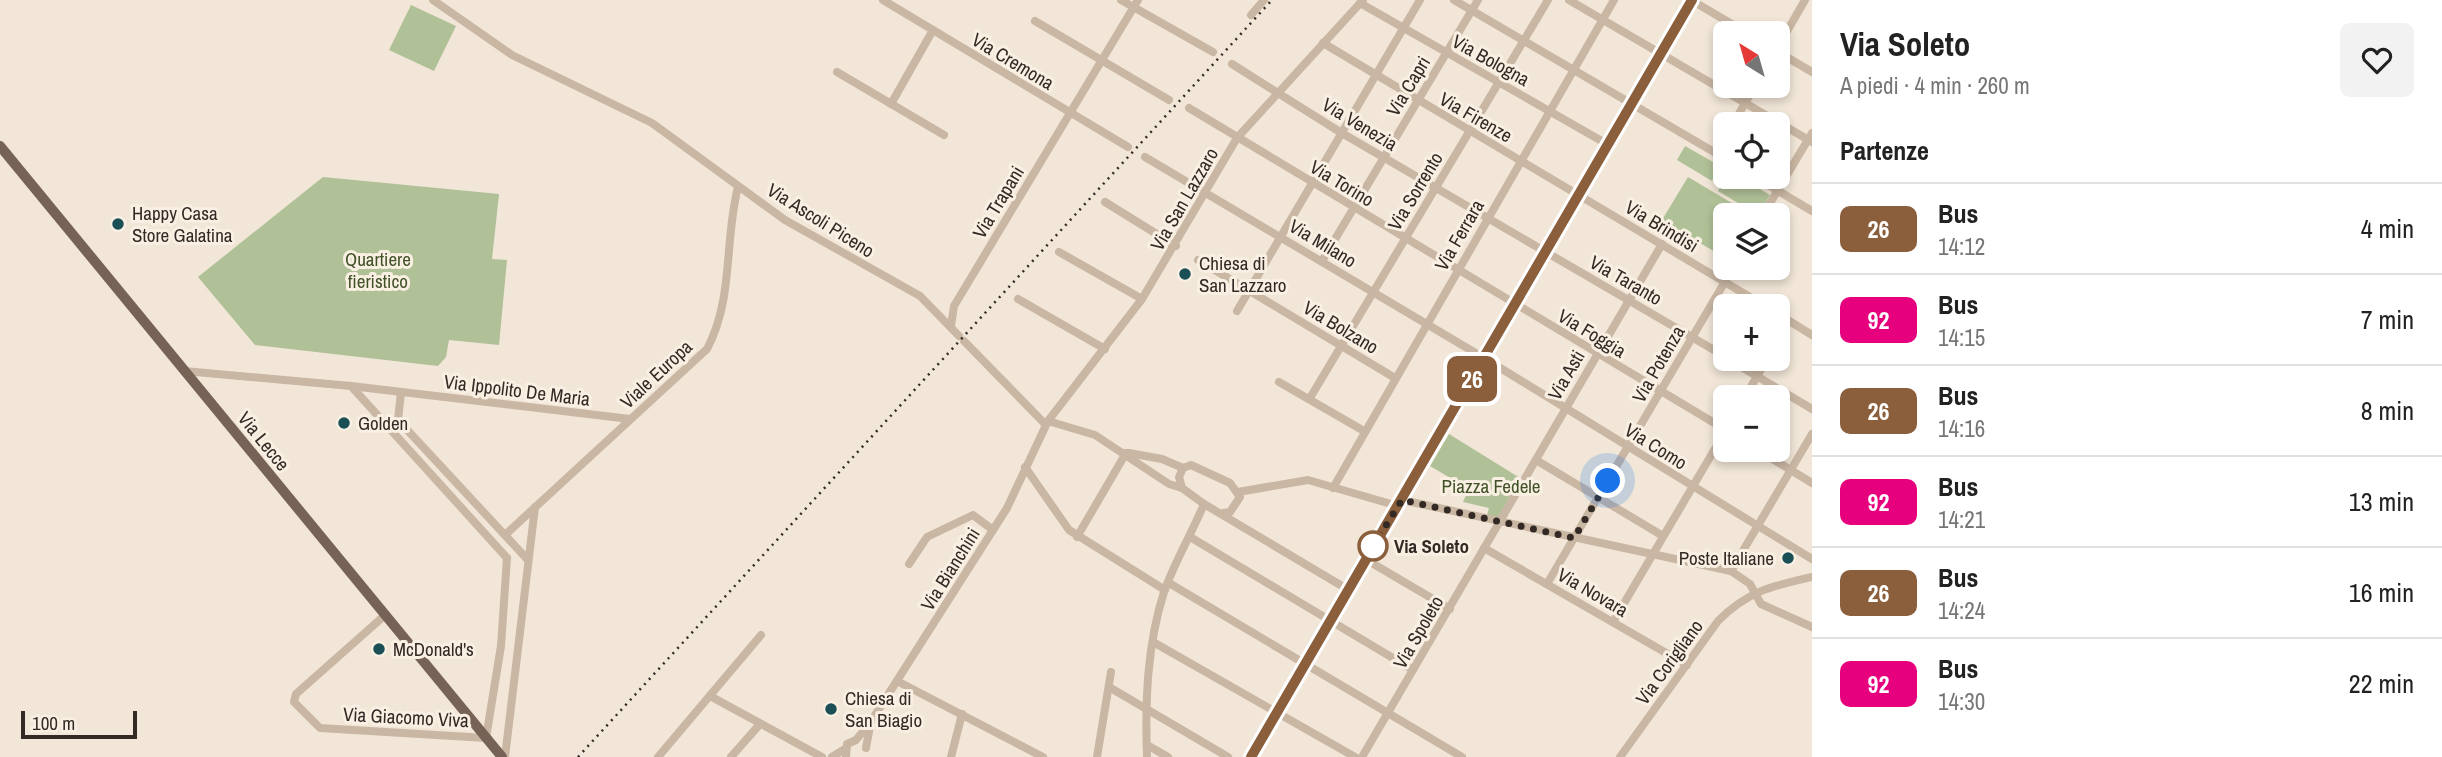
<!DOCTYPE html>
<html lang="it">
<meta charset="utf-8">
<style>
:root{--surface:#fff;--page:#f2f2f2;--text:#222;--muted:#767676;--line:#e0e0e0}
body{margin:0;font-family:"Archivo Narrow",sans-serif;background:var(--page);color:var(--text);height:100vh;display:flex;flex-direction:column;font-size:26px;white-space:nowrap}
*{box-sizing:border-box;margin:0}
p{font-size:23px;color:var(--muted)}
.icon{flex:none;width:38px;height:38px;fill:none;stroke:currentColor;stroke-width:2;stroke-linecap:round;stroke-linejoin:round}
.map{position:relative;flex:1;overflow:hidden}
.drawer{display:flex;flex-direction:column;background:var(--surface);width:630px}
.drawer>*{flex:none}
.badge{padding:0 14px;border-radius:10px;font-size:24px;line-height:46px}
.needle{width:46px;rotate:323deg}
.controls{position:absolute;left:1713px;top:21px;display:grid;gap:14px}
.controls a{display:grid;place-items:center;width:77px;height:77px;border-radius:10px;background:var(--surface);box-shadow:0 4px 10px #0003;font-size:35px}
.scale{position:absolute;left:21px;bottom:18px;width:116px;box-sizing:border-box;padding-left:7px;border:4px solid #342a25;border-top:0;font-size:19px;line-height:24px;white-space:nowrap;color:#342a25;-webkit-text-stroke:5px #f9f0e3;paint-order:stroke}
.you{position:absolute;width:35px;height:35px;margin:-18px;border:5px solid #fff;border-radius:50%;background:#1a73e8;box-shadow:0 0 0 10px #1a73e833}
.map>.badge{position:absolute;translate:-50% -50%;box-shadow:0 0 0 4px #fff}
h2{padding:0 28px;font-size:26px;line-height:63px}
.round{display:grid;place-items:center;flex:none;width:74px;height:74px;border-radius:10px;background:var(--page)}
.headline{display:flex;align-items:center;justify-content:space-between;height:119px;padding:0 28px}
h1{font-size:33px;font-weight:700;line-height:52px}
ul{padding:0;list-style:none}
li{display:flex;align-items:center;gap:21px;height:91px;padding:0 28px;border-top:2px solid var(--line)}
li div{flex:1}
li b{display:block;font-size:26px}
li em{font-style:normal}
li .badge{min-width:77px;font-weight:700;text-align:center}
main{display:flex;flex:1;min-height:0}
.map>svg:first-child{display:block}
.green{fill:#b0c097}
.lines{fill:none;stroke-linecap:round;stroke-linejoin:round}
.minor{stroke:#c9b6a3;stroke-width:8}
.major{stroke:#766256;stroke-width:10}
.rail{stroke:#342a25;stroke-width:2.5;stroke-dasharray:2 5;stroke-linecap:butt}
.line-casing{stroke:#fff;stroke-width:16}
.line{stroke:#8b5e3c;stroke-width:10}
.walk{stroke:#342a25;stroke-width:7;stroke-dasharray:0 12.6}
.poi-dot{fill:#1a4f56;stroke:#f9f0e3;stroke-width:2.5}
.stop-dot{fill:#fff;stroke:#8b5e3c;stroke-width:3.5}
.labels{text-anchor:middle;dominant-baseline:central;stroke-width:6;stroke-linejoin:round;paint-order:stroke}
.street-label{font-size:19px;fill:#342a25;stroke:#f9f0e3}
.poi-label{font-size:19px;fill:#342a25;stroke:#f9f0e3;text-anchor:start}
.park-label{font-size:19px;fill:#415228;stroke:#f9f0e3}
.stop-label{font-size:19px;font-weight:bold;fill:#342a25;stroke:#f9f0e3;text-anchor:start}
</style>
<main>
<div class="map">
<svg width="1812" height="757" viewBox="0 0 1812 757">
<rect width="100%" height="100%" fill="#f1e6d7"/>
<g class="green">
<polygon points="411,5 456,26 434,71 389,50"/>
<polygon points="1685,146 1720,166 1712,181 1677,160"/>
<polygon points="323,177 499,194 492,259 507,260 499,345 449,340 446,357 438,366 255,345 198,277"/>
<polygon points="1688,177 1752,215 1726,215 1725,258 1662,220"/>
<polygon points="1726,177 1739,177 1770,195 1758,215 1718,191"/>
<polygon points="1449,434 1520,478 1498,518 1487,515 1489,508 1463,502 1469,489 1430,466"/>
</g>
<g class="lines">
<g class="minor">
<polyline points="433,0 512,55 652,123 785,220 920,296 959,336"/>
<polyline points="883,0 1128,147"/>
<polyline points="1121,0 1213,52"/>
<polyline points="1454,0 1726,159"/>
<polyline points="1569,0 1812,142"/>
<polyline points="1691,0 1747,33"/>
<polyline points="1360,3 1607,144"/>
<polyline points="1251,15 1264,0"/>
<polyline points="1035,21 1169,100"/>
<polyline points="1323,43 1765,306"/>
<polyline points="1778,47 1805,0"/>
<polyline points="1778,52 1812,72"/>
<polyline points="1232,64 1340,132 1726,357"/>
<polyline points="837,72 944,135"/>
<polyline points="891,104 933,30"/>
<polyline points="1189,108 1726,430"/>
<polyline points="1733,124 1755,86"/>
<polyline points="1716,154 1726,137"/>
<polyline points="1145,157 1484,358 1812,559"/>
<polyline points="1755,177 1812,211"/>
<polyline points="1105,202 1176,246"/>
<polyline points="1763,215 1812,133"/>
<polyline points="1059,252 1142,299"/>
<polyline points="1198,260 1395,378"/>
<polyline points="1322,261 1478,0"/>
<polyline points="1018,299 1105,349"/>
<polyline points="1237,311 1420,0"/>
<polyline points="1778,314 1812,335"/>
<polyline points="951,326 954,306 1138,0"/>
<polyline points="1778,340 1789,321"/>
<polyline points="964,341 1046,425"/>
<polyline points="1728,359 1812,409"/>
<polyline points="184,371 351,386 630,419"/>
<polyline points="1279,382 1364,431"/>
<polyline points="351,386 507,558"/>
<polyline points="401,392 398,420 528,560"/>
<polyline points="1745,397 1767,359"/>
<polyline points="1310,398 1548,0"/>
<polyline points="1048,421 1095,435 1169,484 1182,488 1204,504 1347,589"/>
<polyline points="1758,450 1812,483"/>
<polyline points="1129,453 1162,459 1183,468"/>
<polyline points="1536,460 1663,536"/>
<polyline points="1025,467 1069,530 1165,590"/>
<polyline points="1182,488 1179,477 1183,468 1191,465 1230,483 1240,497 1230,512 1223,513"/>
<polyline points="1333,488 1614,0"/>
<polyline points="1238,492 1308,480 1398,506"/>
<polyline points="1402,500 1731,571 1750,584 1761,604 1812,627"/>
<path d="M505,535L707,349C734,298 724,241 738,187"/>
<polyline points="1077,537 1126,453"/>
<polyline points="1190,537 1413,670"/>
<polyline points="1484,548 1687,665"/>
<polyline points="1365,559 1450,609"/>
<polyline points="909,564 927,537 973,515 993,530"/>
<polyline points="1731,571 1812,434"/>
<polyline points="1169,583 1462,757"/>
<polyline points="1547,584 1733,268"/>
<polyline points="384,616 296,694 294,702 320,728 486,738 501,646 507,558"/>
<polyline points="1613,622 1726,430"/>
<polyline points="1153,642 1355,757"/>
<polyline points="897,681 1043,757"/>
<polyline points="1109,687 1228,757"/>
<polyline points="710,696 822,757"/>
<polyline points="1147,745 1168,757"/>
<polyline points="866,748 870,726"/>
<polyline points="505,757 535,507"/>
<polyline points="658,757 761,635"/>
<polyline points="731,757 760,724"/>
<polyline points="832,757 845,749"/>
<polyline points="846,757 847,744 856,740 870,723 1007,508 1048,421 1142,299 1237,138 1363,0"/>
<polyline points="951,757 962,714"/>
<polyline points="1097,757 1111,672"/>
<path d="M1147,757C1145,702 1147,645 1164,592C1174,563 1192,533 1204,504"/>
<polyline points="1251,757 1692,0"/>
<polyline points="1362,757 1662,244"/>
<path d="M1620,757L1718,621C1748,591 1772,586 1812,577"/>
</g>
<polyline class="major" points="0,146 502,757"/>
<polyline class="rail" points="578,757 1272,0"/>
</g>
<g class="lines">
<defs>
<polyline id="line" points="1251,757 1692,0"/>
</defs>
<use href="#line" class="line-casing"/>
<use href="#line" class="line"/>
<polyline class="walk" points="1373,546 1402,500 1574,538 1608,481"/>
</g>
<g class="poi-dot">
<circle cx="118" cy="224" r="7"/>
<circle cx="1185" cy="274" r="7"/>
<circle cx="344" cy="423" r="7"/>
<circle cx="1788" cy="558" r="7"/>
<circle cx="379" cy="649" r="7"/>
<circle cx="831" cy="709" r="7"/>
</g>
<circle class="stop-dot" cx="1373" cy="546" r="14"/>
<g class="labels">
<g class="street-label">
<text transform="translate(1491 60) rotate(29)">Via Bologna</text>
<text transform="translate(1013 61) rotate(31)">Via Cremona</text>
<text transform="translate(1408 86) rotate(-59)">Via Capri</text>
<text transform="translate(1476 117) rotate(30)">Via Firenze</text>
<text transform="translate(1360 124) rotate(31)">Via Venezia</text>
<text transform="translate(1342 183) rotate(31)">Via Torino</text>
<text transform="translate(1415 191) rotate(-59)">Via Sorrento</text>
<text transform="translate(1184 199) rotate(-60)">Via San Lazzaro</text>
<text transform="translate(998 202) rotate(-59)">Via Trapani</text>
<text transform="translate(821 220) rotate(32)">Via Ascoli Piceno</text>
<text transform="translate(1662 226) rotate(31)">Via Brindisi</text>
<text transform="translate(1459 235) rotate(-60)">Via Ferrara</text>
<text transform="translate(1323 243) rotate(31)">Via Milano</text>
<text transform="translate(1626 280) rotate(30)">Via Taranto</text>
<text transform="translate(1341 327) rotate(31)">Via Bolzano</text>
<text transform="translate(1592 333) rotate(31)">Via Foggia</text>
<text transform="translate(1658 364) rotate(-60)">Via Potenza</text>
<text transform="translate(656 374) rotate(-43)">Viale Europa</text>
<text transform="translate(1566 375) rotate(-60)">Via Asti</text>
<text transform="translate(517 390) rotate(7)">Via Ippolito De Maria</text>
<text transform="translate(264 441) rotate(51)">Via Lecce</text>
<text transform="translate(1656 446) rotate(32)">Via Como</text>
<text transform="translate(950 569) rotate(-58)">Via Bianchini</text>
<text transform="translate(1593 592) rotate(30)">Via Novara</text>
<text transform="translate(1418 632) rotate(-60)">Via Spoleto</text>
<text transform="translate(1669 662) rotate(-54)">Via Corigliano</text>
<text transform="translate(406 717) rotate(3)">Via Giacomo Viva</text>
</g>
<g class="poi-label">
<text x="132" y="213">Happy Casa<tspan x="132" dy="22">Store Galatina</tspan></text>
<text x="1199" y="263">Chiesa di<tspan x="1199" dy="22">San Lazzaro</tspan></text>
<text x="358" y="423">Golden</text>
<text x="1774" y="558" text-anchor="end">Poste Italiane</text>
<text x="393" y="649">McDonald's</text>
<text x="845" y="698">Chiesa di<tspan x="845" dy="22">San Biagio</tspan></text>
</g>
<g class="park-label">
<text x="378" y="259">Quartiere<tspan x="378" dy="22">fieristico</tspan></text>
<text x="1491" y="486">Piazza Fedele</text>
</g>
<g class="stop-label">
<text x="1394" y="546">Via Soleto</text>
</g>
</g>
</svg>
<div class="controls">
<a><svg class="needle" viewBox="-14 -14 28 28"><path d="M0-13l5 13h-10z" fill="#e53935"/><path d="M0 13l5-13h-10z" fill="#767676"/></svg></a>
<a><svg class="icon" aria-label="locate" viewBox="0 0 24 24"><circle cx="12" cy="12" r="6"/><path d="M12 2v4M12 18v4M2 12h4M18 12h4"/></svg></a>
<a><svg class="icon" aria-label="layers" viewBox="0 0 24 24"><path d="M12 4l9 5-9 5-9-5zM3 14l9 5 9-5"/></svg></a>
<a>+</a>
<a>−</a>
</div>
<div class="scale">100 m</div>
<div class="you" style="left:1608px;top:481px"></div>
<b class="badge" style="left:1472px;top:379px;background:#8b5e3c;color:#fff">26</b>
</div>
<section class="drawer">
<div class="headline"><div><h1>Via Soleto</h1><p>A piedi · 4 min · 260 m</p></div><a class="round"><svg class="icon" aria-label="heart" viewBox="0 0 24 24"><path d="M12 20l-8-8c-3-5 5-10 8-4 3-6 11-1 8 4z"/></svg></a></div>
<h2>Partenze</h2>
<ul>
<li><span class="badge" style="background:#8b5e3c;color:#fff">26</span><div><b>Bus</b><p>14:12</p></div><em>4 min</em></li>
<li><span class="badge" style="background:#e6007e;color:#fff">92</span><div><b>Bus</b><p>14:15</p></div><em>7 min</em></li>
<li><span class="badge" style="background:#8b5e3c;color:#fff">26</span><div><b>Bus</b><p>14:16</p></div><em>8 min</em></li>
<li><span class="badge" style="background:#e6007e;color:#fff">92</span><div><b>Bus</b><p>14:21</p></div><em>13 min</em></li>
<li><span class="badge" style="background:#8b5e3c;color:#fff">26</span><div><b>Bus</b><p>14:24</p></div><em>16 min</em></li>
<li><span class="badge" style="background:#e6007e;color:#fff">92</span><div><b>Bus</b><p>14:30</p></div><em>22 min</em></li>
</ul>
</section>
</main>
